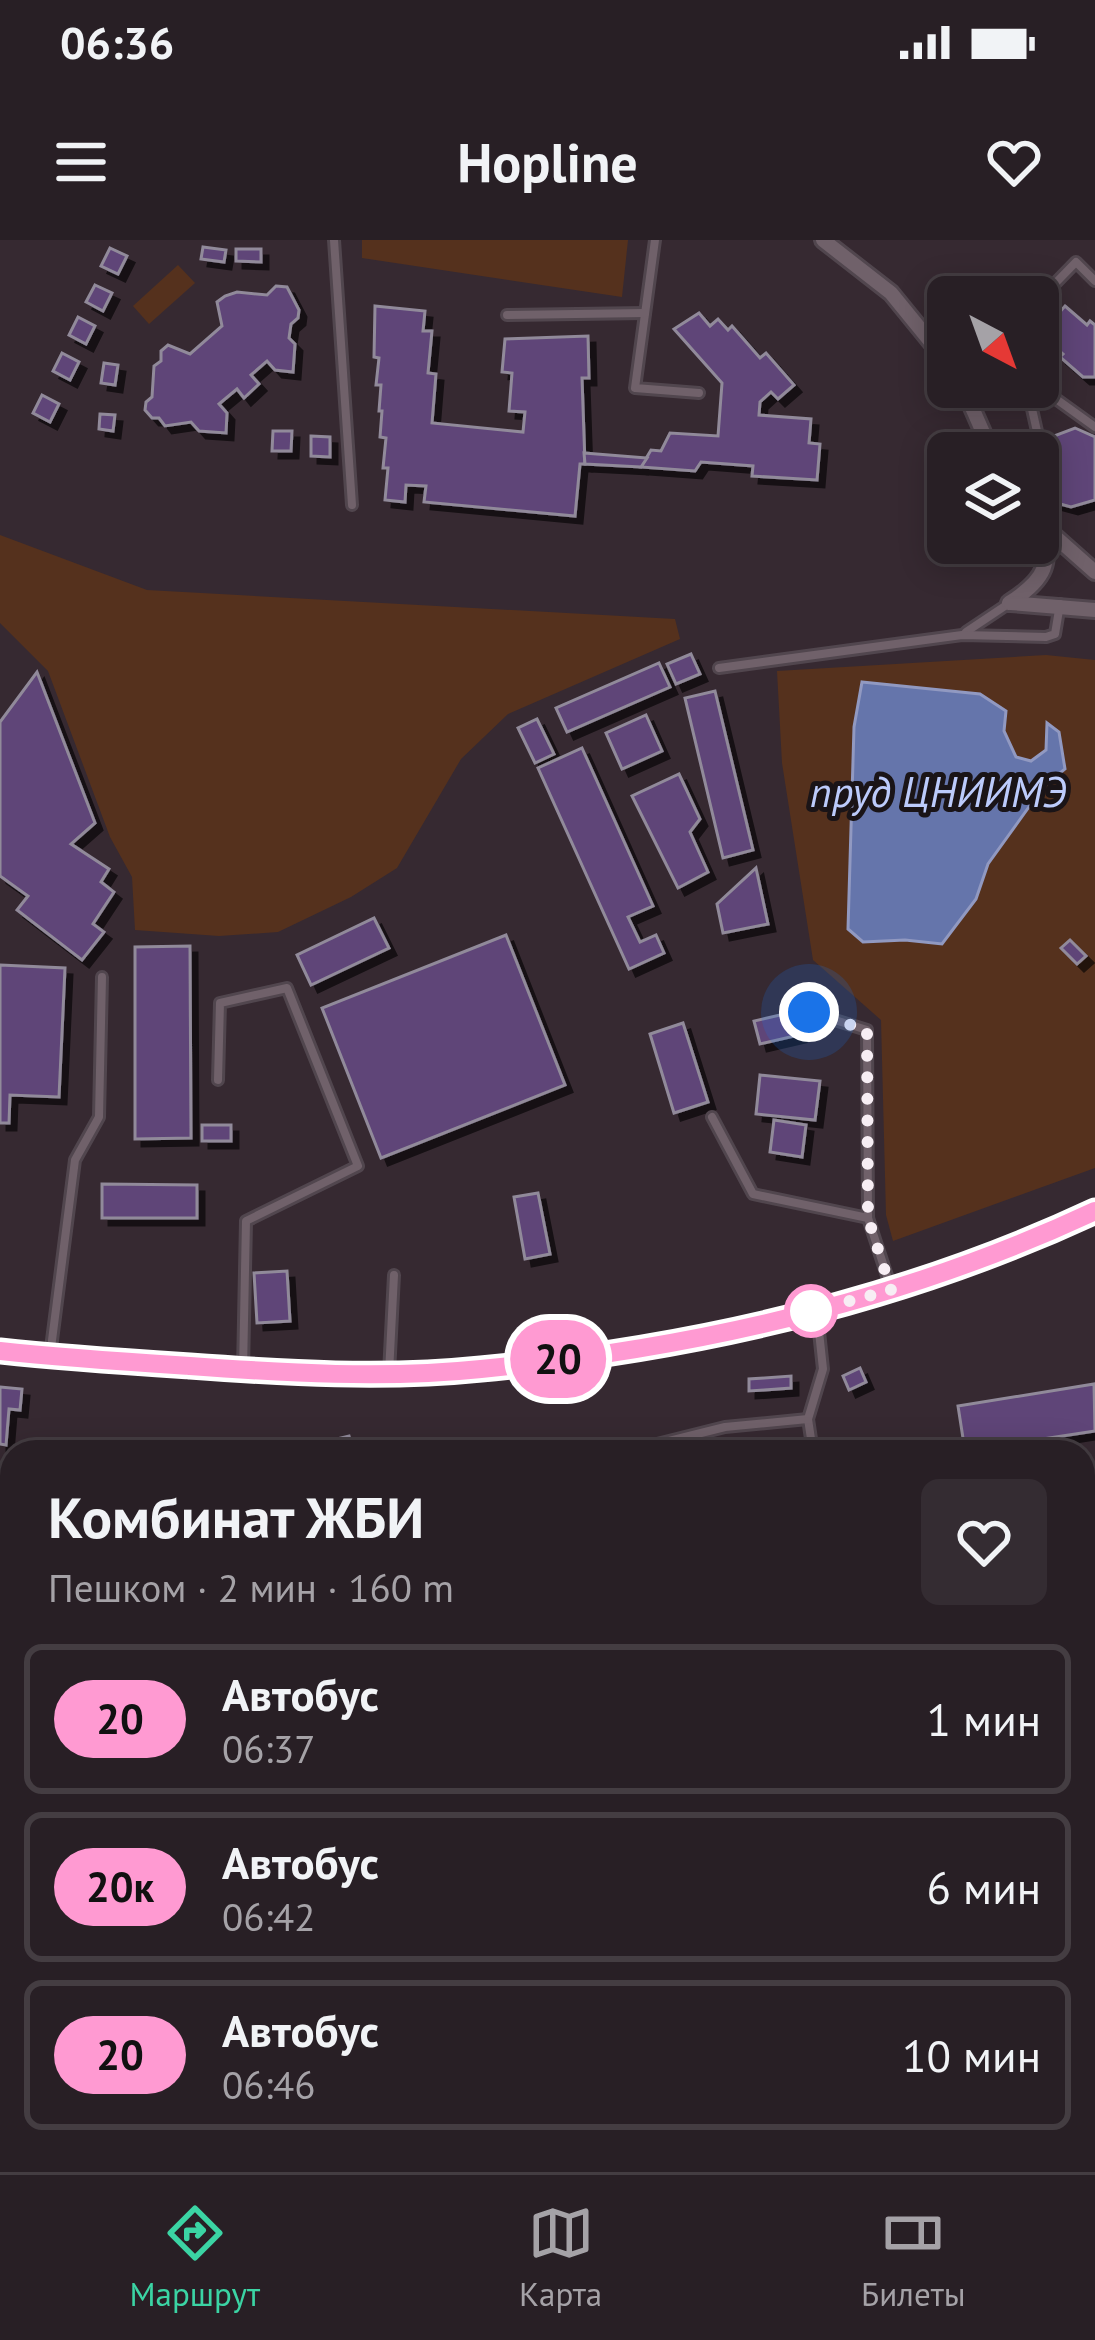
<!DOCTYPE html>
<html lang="ru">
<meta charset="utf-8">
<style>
:root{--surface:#281f25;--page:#342c32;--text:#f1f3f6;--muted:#a5a2a7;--line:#443d42;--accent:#3bd4a4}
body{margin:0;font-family:"PT Sans",sans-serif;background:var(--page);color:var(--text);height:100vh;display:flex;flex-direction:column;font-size:45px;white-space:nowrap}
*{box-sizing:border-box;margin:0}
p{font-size:39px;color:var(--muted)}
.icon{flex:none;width:66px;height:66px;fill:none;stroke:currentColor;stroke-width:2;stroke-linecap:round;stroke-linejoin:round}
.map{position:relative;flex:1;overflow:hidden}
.drawer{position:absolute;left:0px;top:1200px;width:1095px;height:732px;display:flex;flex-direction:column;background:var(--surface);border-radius:36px 36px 0 0;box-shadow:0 6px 30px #0003,0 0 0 3px var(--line)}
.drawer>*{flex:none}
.badge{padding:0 24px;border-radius:39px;font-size:42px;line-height:78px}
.needle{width:78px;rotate:139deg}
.fabs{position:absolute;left:927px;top:36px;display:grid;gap:24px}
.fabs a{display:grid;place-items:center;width:132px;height:132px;border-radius:18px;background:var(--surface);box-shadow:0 6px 30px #0003,0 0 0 3px var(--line);font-size:60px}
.you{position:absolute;width:60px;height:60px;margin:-30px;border:9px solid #fff;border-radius:50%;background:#1a73e8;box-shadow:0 0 0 18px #1a73e833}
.map>.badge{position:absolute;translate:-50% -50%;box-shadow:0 0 0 6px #fff}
.round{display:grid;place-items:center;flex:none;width:126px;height:126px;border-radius:18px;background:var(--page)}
.summary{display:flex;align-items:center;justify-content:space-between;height:204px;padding:0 48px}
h1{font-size:57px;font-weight:700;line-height:90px}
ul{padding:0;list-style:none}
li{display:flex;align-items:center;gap:36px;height:150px;margin:0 24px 18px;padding:0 24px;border:6px solid var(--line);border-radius:18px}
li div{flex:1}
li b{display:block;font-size:45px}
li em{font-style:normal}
li .badge{min-width:132px;font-weight:700;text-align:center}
.status{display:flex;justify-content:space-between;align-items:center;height:84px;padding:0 60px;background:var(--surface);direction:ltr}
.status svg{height:33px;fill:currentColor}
header{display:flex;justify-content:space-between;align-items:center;height:156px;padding:0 48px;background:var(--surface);font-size:54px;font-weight:700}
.menu{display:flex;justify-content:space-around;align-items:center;height:168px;border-top:3px solid var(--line);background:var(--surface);font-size:33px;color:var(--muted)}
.menu a{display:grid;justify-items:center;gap:6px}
.menu .current{color:var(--accent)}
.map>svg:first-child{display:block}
.green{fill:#55311d}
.water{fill:#6575ab;stroke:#9199c1;stroke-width:3}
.building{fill:#5e4578;stroke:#918a9a;stroke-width:3;filter:url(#shadow)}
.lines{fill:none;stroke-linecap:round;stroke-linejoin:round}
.lane-casing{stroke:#51464e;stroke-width:14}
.street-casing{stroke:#51464e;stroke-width:20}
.secondary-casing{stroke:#51464e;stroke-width:24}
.lane{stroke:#70616a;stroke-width:8}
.street{stroke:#70616a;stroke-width:14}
.secondary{stroke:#70616a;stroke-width:18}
.rail-casing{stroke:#aea3aa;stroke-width:10}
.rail{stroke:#1a1417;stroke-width:6;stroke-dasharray:18;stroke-linecap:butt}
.line-casing{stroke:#fff;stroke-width:27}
.line{stroke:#ff9ad2;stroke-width:18}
.walk{stroke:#f7eef4;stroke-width:12;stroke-dasharray:0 21.6}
.stop-dot{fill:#fff;stroke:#ff9ad2;stroke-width:6}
.labels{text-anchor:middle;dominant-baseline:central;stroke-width:10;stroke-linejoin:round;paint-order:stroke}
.water-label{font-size:42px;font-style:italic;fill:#bccbfb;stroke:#1a1417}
</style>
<div class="status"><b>06:36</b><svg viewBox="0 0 49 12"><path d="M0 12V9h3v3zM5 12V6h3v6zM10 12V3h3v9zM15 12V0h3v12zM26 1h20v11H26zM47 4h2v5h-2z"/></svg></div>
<header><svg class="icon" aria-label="menu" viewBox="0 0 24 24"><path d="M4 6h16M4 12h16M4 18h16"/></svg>Hopline<svg class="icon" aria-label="heart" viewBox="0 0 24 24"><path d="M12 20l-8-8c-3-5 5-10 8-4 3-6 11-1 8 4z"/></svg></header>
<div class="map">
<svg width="1095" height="1932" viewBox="0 0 1095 1932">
<defs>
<filter id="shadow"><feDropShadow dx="7" dy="7" stdDeviation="0" flood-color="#0009"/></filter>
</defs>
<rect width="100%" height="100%" fill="#362931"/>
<g class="green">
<polygon points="362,0 628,0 622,57 362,18"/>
<polygon points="178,25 195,43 149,84 133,66"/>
<polygon points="0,295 147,350 675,379 680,399 508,474 461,519 397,628 351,657 278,692 219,696 135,690 132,637 110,597 48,431 0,383"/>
<polygon points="1046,415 1095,420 1095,928 893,1001 886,975 881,780 813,720 782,523 777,431"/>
</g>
<polygon class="water" points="862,442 980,454 1006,471 1004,491 1016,517 1031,521 1046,510 1047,483 1059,492 1065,529 1044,546 988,624 976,659 942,704 905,700 863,702 848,689 854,487"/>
<g class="building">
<polygon points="203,7 226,10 224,22 201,19"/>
<polygon points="110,8 127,16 118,34 101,26"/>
<polygon points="236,9 261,9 261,22 236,21"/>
<polygon points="95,45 112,53 103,71 86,62"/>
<polygon points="276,46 287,47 299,70 298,78 291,84 289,98 295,104 293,132 275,130 267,121 251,135 259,144 244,158 237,149 219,164 227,173 226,193 199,191 191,182 165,186 159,178 152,178 145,170 146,162 152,157 154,126 161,121 161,111 168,105 190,114 222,86 217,62 225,56 237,52 267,55"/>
<polygon points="375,66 425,71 423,91 432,91 428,133 436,134 432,183 523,192 525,172 509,171 512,133 502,132 505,99 588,96 589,138 582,138 585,224 580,224 575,276 424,262 426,246 406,245 405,262 385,260 388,228 383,228 386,198 380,197 382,171 379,171 381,145 376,145 379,118 374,117"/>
<polygon points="1065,66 1087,85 1090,81 1095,85 1095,137 1083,137 1060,117 1063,114 1055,107 1054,98 1044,90"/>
<polygon points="699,73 710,86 718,79 728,90 732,86 760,118 766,113 794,145 778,159 771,152 760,162 759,175 811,179 809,203 820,204 817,240 752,236 753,226 701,222 695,231 641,227 651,210 661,211 670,193 718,196 722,143 674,89"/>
<polygon points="78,77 95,86 86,104 69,95"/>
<polygon points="62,113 79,122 70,140 53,131"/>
<polygon points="104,123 118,125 115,145 101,143"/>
<polygon points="42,155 59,164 50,182 33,173"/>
<polygon points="100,174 115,175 113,191 99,189"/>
<polygon points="1075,188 1095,197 1095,260 1071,267 1053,262 1038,252 1038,233 1059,214 1049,202 1054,196"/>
<polygon points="273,191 292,191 291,211 272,211"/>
<polygon points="311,196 330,197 330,217 311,216"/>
<polygon points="584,213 647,218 641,227 585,224"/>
<polygon points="691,414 700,434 676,444 667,424"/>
<polygon points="659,423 670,447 567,492 556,468"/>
<polygon points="37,432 95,583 71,604 109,629 101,642 114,652 93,684 104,692 82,720 17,670 28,656 0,636 0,482"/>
<polygon points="715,451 753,610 723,618 685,458"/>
<polygon points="646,475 662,511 622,529 606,493"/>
<polygon points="537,479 554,514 535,523 518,488"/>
<polygon points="582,508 653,666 628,677 640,702 656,695 664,713 629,729 538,528"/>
<polygon points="679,534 700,579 690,592 708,632 678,648 632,556"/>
<polygon points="756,628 768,684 723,693 717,664"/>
<polygon points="374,678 389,708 311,745 297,715"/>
<polygon points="506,695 565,845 381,918 322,768"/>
<polygon points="1070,700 1086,716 1077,724 1061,708"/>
<polygon points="190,706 191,898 135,899 135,707"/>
<polygon points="0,725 65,728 59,857 10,855 9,883 0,883"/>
<polygon points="793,772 799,795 760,804 754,781"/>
<polygon points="683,783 708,862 674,873 650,794"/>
<polygon points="760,835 820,841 815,880 756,874"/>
<polygon points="774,880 806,885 802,917 770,912"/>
<rect x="202" y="885" width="29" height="16"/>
<polygon points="102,944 197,945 197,978 102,978"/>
<polygon points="538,953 550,1014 525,1019 514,957"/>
<polygon points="287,1031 290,1081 257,1083 254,1033"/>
<polygon points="860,1128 866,1142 849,1150 843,1136"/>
<polygon points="791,1136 791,1148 749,1151 749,1139"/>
<polygon points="1094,1144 1095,1191 965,1211 958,1166"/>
<polygon points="0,1147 22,1149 20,1170 9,1169 6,1205 0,1204"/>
<polygon points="349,1196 353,1211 395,1201 398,1212 331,1212 328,1201"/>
<polygon points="12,1815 12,1892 9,1884 0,1887 0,1820"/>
</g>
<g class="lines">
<defs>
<g id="lane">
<polyline points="334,0 352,265"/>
<polyline points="655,0 635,148 699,153"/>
<polyline points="1038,61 1076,22 1095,41"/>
<polyline points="507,75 645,73"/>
<polyline points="1038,146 1095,187"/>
<polyline points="1027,147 1039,200"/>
<polyline points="966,392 1008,364"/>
<polyline points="719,428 962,395 1046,397 1055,394 1060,364"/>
<polyline points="809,772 867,790 868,978 891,1048"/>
<polyline points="218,840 220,763 287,748 358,926 246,981 243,1130"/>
<polyline points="712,877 753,954 868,978"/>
<polyline points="50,1116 75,920 99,877 102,737"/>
<polyline points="389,1133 394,1035"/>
<polyline points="625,1212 725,1187 808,1179"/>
<polyline points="813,1212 808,1179 823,1129 817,1073"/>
<polyline points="1083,1260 1095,1256"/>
<polyline points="1083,1380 1095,1375"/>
<polyline points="1083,1868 1095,1898"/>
</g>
<g id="street">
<polyline points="823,0 891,53 948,123"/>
<polyline points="963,147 992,213"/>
<polyline points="1042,285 1095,332"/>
<path d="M1009,363C1045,340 1055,322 1038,282"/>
<polyline points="1011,363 1095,370"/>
<polyline points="1083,1848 1095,1845"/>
<polyline points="728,1932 766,1920"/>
</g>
<path id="secondary" d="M0,1111C63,1119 127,1122 190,1126C286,1133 385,1139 481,1130C691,1109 904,1061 1095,971"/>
</defs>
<use href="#lane" class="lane-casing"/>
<use href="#street" class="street-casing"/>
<use href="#secondary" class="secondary-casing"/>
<use href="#lane" class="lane"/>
<use href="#street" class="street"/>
<use href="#secondary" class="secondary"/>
<defs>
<g id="rail">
<polyline points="1083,1662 1095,1658"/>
<polyline points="1083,1694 1095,1690"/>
<polyline points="1083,1714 1095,1710"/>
<polyline points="277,1932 311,1920"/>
<polyline points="321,1932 355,1920"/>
<polyline points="375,1932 408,1920"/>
<polyline points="410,1932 444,1920"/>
<polyline points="470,1932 503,1920"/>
</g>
</defs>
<use href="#rail" class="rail-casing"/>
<use href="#rail" class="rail"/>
</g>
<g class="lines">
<defs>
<path id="line" d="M0,1111C63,1118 127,1122 190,1126C286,1133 385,1139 481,1129C691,1109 903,1061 1095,971"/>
</defs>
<use href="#line" class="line-casing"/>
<use href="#line" class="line"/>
<polyline class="walk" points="809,772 867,790 868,978 891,1050 811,1071"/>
</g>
<circle class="stop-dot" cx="811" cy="1071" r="24"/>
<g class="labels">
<g class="water-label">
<text x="938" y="551">пруд ЦНИИМЭ</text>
</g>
</g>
</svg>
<div class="fabs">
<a><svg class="needle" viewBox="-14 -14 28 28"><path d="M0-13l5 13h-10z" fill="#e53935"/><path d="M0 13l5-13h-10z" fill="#a5a2a7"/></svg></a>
<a><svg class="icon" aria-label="layers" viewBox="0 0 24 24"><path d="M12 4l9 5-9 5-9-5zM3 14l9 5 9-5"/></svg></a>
</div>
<div class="you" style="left:809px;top:772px"></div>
<b class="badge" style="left:558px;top:1119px;background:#ff9ad2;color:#111">20</b>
<section class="drawer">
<div class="summary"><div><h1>Комбинат ЖБИ</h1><p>Пешком · 2 мин · 160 m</p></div><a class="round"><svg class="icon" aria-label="heart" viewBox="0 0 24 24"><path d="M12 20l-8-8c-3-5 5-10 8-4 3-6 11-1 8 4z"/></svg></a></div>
<ul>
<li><span class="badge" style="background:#ff9ad2;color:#111">20</span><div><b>Автобус</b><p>06:37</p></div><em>1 мин</em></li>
<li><span class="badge" style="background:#ff9ad2;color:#111">20к</span><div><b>Автобус</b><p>06:42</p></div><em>6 мин</em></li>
<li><span class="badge" style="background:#ff9ad2;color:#111">20</span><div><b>Автобус</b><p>06:46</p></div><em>10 мин</em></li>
</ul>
</section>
</div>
<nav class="menu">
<a class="current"><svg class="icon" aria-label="directions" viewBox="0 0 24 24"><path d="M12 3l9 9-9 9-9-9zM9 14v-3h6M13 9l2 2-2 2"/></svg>Маршрут</a>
<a><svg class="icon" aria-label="map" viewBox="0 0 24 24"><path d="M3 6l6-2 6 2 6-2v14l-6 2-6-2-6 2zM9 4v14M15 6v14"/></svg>Карта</a>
<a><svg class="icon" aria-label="tickets" viewBox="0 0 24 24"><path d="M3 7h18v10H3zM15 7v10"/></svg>Билеты</a>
</nav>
